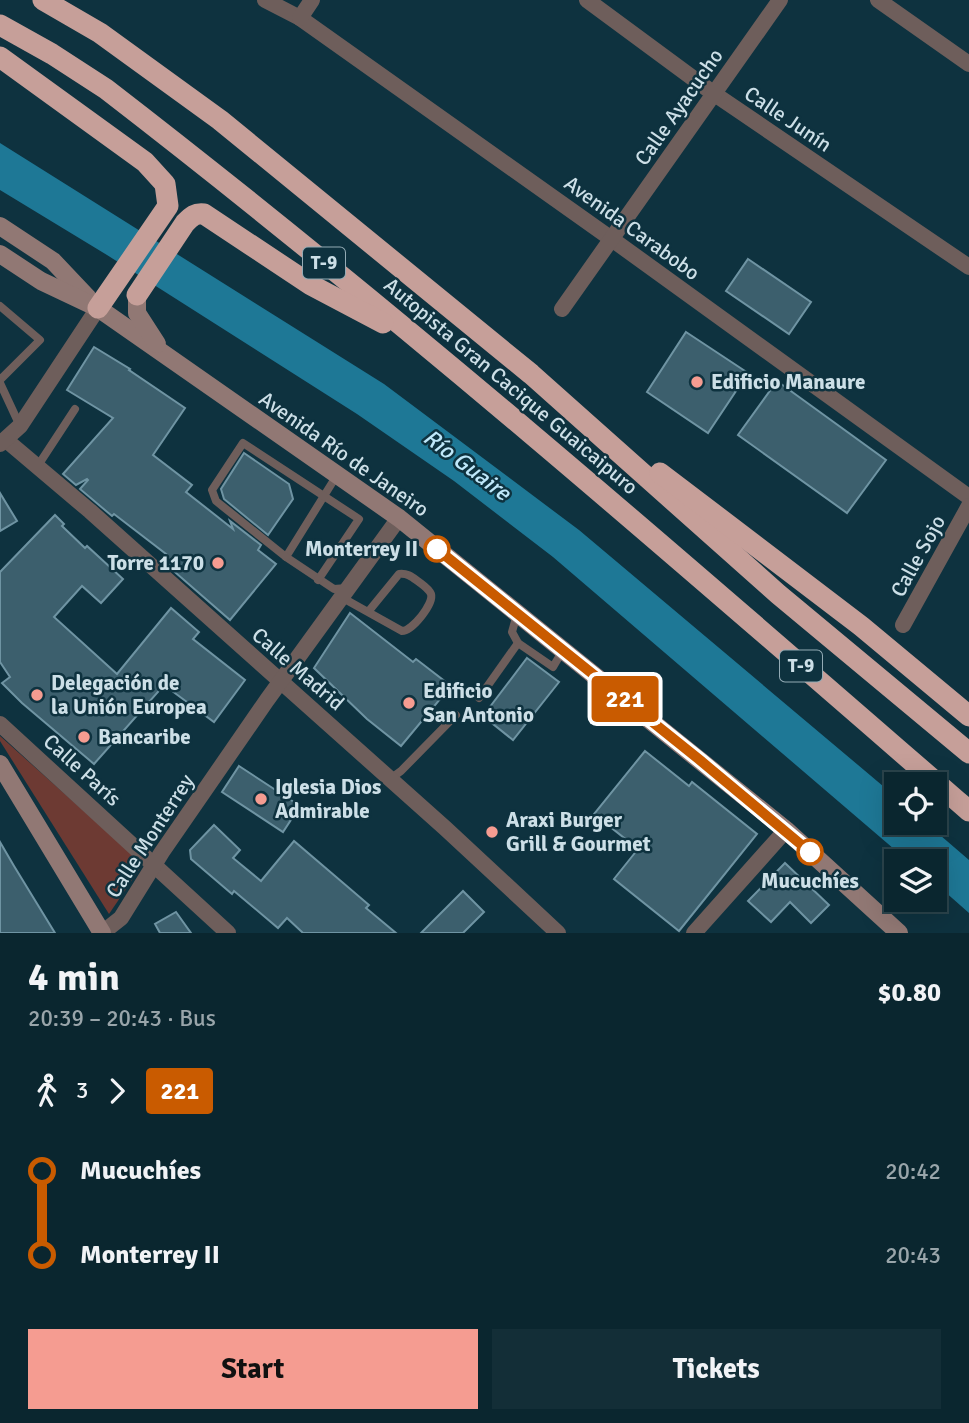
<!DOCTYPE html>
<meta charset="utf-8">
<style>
:root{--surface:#0a262f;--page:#132e37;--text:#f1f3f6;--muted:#99a5aa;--line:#2a434b;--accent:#f59c91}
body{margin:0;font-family:Signika,sans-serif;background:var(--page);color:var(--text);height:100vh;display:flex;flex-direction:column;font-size:26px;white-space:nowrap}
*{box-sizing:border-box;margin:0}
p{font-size:23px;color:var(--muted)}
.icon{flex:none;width:38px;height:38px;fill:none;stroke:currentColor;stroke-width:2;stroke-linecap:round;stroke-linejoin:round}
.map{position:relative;height:933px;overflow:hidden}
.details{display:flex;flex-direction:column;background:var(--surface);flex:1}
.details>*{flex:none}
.badge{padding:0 14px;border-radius:5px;font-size:24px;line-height:46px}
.buttons{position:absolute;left:884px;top:772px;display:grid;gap:14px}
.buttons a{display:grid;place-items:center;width:63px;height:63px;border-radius:0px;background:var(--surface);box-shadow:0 7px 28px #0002,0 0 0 2px var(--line);font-size:35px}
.map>.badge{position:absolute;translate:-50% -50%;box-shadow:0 0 0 4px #fff}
.legs{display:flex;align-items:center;gap:10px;height:77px;padding:0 28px;font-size:23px}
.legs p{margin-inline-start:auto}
.overview{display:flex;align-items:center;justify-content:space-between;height:119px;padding:0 28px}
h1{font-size:38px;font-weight:700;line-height:52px}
.button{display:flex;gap:14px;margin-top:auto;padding:14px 28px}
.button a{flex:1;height:80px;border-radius:0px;background:var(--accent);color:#111;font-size:28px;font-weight:700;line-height:80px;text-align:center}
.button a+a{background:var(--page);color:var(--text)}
ul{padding:0 28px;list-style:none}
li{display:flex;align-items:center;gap:24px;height:84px;font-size:26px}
li i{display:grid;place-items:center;width:10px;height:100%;margin:0 9px;background:currentColor}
li i::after{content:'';width:18px;height:18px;margin:-9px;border:5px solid;border-radius:50%;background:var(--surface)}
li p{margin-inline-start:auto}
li:first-child i{background:linear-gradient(#0000 50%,currentColor 0)}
li:last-child i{background:linear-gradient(currentColor 50%,#0000 0)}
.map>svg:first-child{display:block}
.green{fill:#6d3a33}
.water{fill:#1e7896}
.building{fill:#3c5f6d;stroke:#6f94a3;stroke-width:2}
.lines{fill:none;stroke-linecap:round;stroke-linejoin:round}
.lane{stroke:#6e5e5b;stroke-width:8}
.street{stroke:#6e5e5b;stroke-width:16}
.secondary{stroke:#917874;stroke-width:18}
.highway{stroke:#c69f99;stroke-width:21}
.line-1-casing{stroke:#fff;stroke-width:16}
.line-1{stroke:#c95b00;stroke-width:10}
.poi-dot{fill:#f59c91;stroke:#0e323f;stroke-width:2.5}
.stop-1-dot{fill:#fff;stroke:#c95b00;stroke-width:3.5}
.labels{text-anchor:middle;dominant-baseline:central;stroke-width:5;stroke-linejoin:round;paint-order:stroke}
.shield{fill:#0e323f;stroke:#93abb5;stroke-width:2}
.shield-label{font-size:19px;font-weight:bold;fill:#ccdfe7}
.street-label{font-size:21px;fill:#ccdfe7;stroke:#0e323f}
.poi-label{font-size:21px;font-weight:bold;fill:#ccdfe7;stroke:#0e323f;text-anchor:start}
.stop-label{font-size:21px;font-weight:bold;fill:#ccdfe7;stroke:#0e323f;text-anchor:end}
.water-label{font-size:23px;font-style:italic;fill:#bfe8fa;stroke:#0e323f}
</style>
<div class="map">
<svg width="969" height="933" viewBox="0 0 969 933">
<rect width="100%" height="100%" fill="#0e323f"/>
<polygon class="green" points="0,736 143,864 109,914 0,741"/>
<polygon class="water" points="0,143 384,384 579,530 896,797 896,822 926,823 969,860 969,913 935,883 934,861 908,861 553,557 454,481 357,414 107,255 0,190"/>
<g class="building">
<polygon points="748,259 811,302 789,334 726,291"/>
<polygon points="686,332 748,373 708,433 647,392"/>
<polygon points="94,347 130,369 129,370 185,408 153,455 192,485 186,492 233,529 230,521 261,545 258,550 276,564 230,620 161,560 166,554 114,514 112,516 80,489 88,480 87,479 76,485 63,474 113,418 67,390"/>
<polygon points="777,381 886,460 847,513 738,435"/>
<polygon points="244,453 289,484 293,499 268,535 224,499 221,489"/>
<polygon points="0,493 17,521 0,531"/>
<polygon points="55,515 64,524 62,526 85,548 87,546 123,579 101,603 82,586 54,617 117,674 171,608 199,632 193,639 245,680 214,722 164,685 94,764 22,703 2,683 10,677 0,662 0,572"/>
<polygon points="350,613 413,662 416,659 451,686 401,746 367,719 314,668"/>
<polygon points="527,658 559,682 513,740 483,716"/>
<polygon points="645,751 689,786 692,782 757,834 679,931 614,879 638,849 594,814"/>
<polygon points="239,766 300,806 283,832 222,792"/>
<polygon points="214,825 240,850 233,858 261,881 294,841 369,905 366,908 396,933 303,933 287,918 278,928 234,891 232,894 191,859 190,850"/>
<polygon points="0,842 14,866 55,933 0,933"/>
<polygon points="785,863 829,905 811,923 790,902 771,922 748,901"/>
<polygon points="463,891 484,912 463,933 421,933"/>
<polygon points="176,912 191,933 160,933 155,924"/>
</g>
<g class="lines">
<g class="lane">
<polyline points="0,306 40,340 0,380"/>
<polyline points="0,383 20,426"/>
<polyline points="37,467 75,409"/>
<polyline points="337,475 286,557 334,589 347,588"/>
<polyline points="286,557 216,501 212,490 243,443 359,519 318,580"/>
<path d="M341,597L402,631C412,631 434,604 431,594C429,589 423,585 419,582C412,577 408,573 399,574L368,612"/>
<polyline points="517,614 512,632 518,643 553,667 563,650"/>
<polyline points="479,698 518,643"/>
<polyline points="390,779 401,771 456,715"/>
</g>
<g class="street">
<polyline points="265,0 300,18 613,240 969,497"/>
<polyline points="587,0 713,93 969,267"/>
<polyline points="878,0 969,64"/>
<polyline points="300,18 312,0"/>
<polyline points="562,309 780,0"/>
<polyline points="6,440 90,511 445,828 558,933"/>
<polyline points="0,444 20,426 98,308"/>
<polyline points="903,625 969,506"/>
<polyline points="0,724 228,933"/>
<polyline points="102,933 121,918 162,852 267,700 399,518"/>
<polyline points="694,933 786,830"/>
</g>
<g class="secondary">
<polyline points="0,226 53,261 88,298"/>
<polyline points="0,254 41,281 98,308 399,518 786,830 899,933"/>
<polyline points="137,295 137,313 157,344"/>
<polyline points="0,764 102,933"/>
</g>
<g class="highway">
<polyline points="43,0 100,33 220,120 531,374 778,594 969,753"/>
<path d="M0,25L52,54L106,89C403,318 686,565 969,811"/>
<polyline points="0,57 145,162 165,184 168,206 98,308"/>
<path d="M137,295L185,223C192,216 195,213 204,214L311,285L383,323"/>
<polyline points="660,473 861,626 969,716"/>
</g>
</g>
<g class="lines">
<defs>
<polyline id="line-1" points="437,549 701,761 810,852"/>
</defs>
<use href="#line-1" class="line-1-casing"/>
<use href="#line-1" class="line-1"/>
</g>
<g class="poi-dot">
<circle cx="697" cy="382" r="7"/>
<circle cx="218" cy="563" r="7"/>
<circle cx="37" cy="695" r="7"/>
<circle cx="409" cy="703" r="7"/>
<circle cx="84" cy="737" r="7"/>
<circle cx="261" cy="799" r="7"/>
<circle cx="492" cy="832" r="7"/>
</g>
<g class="stop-1-dot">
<circle cx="437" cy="549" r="12"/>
<circle cx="810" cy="852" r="12"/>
</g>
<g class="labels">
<g class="shield">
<rect x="303" y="247.5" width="42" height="31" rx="5"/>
<rect x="780" y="650.5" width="42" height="31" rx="5"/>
</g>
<g class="shield-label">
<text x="324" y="263">T-9</text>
<text x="801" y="666">T-9</text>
</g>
<g class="street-label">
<text transform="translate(679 107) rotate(-55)">Calle Ayacucho</text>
<text transform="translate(788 119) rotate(34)">Calle Junín</text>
<text transform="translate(632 228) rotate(36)">Avenida Carabobo</text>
<text transform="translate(511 386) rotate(40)">Autopista Gran Cacique Guaicaipuro</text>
<text transform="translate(344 454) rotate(35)">Avenida Río de Janeiro</text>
<text transform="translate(918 556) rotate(-61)">Calle Sojo</text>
<text transform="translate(298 669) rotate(41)">Calle Madrid</text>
<text transform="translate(82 770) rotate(42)">Calle París</text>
<text transform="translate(150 836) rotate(-57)">Calle Monterrey</text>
</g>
<g class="poi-label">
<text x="711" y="382">Edificio Manaure</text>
<text x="204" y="563" text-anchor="end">Torre 1170</text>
<text x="51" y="683">Delegación de<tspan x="51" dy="24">la Unión Europea</tspan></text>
<text x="423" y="691">Edificio<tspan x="423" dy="24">San Antonio</tspan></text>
<text x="98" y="737">Bancaribe</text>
<text x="275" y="787">Iglesia Dios<tspan x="275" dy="24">Admirable</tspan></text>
<text x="506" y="820">Araxi Burger<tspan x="506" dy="24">Grill &amp; Gourmet</tspan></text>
</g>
<g class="stop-label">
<text x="418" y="549">Monterrey II</text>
<text x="810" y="881" text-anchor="middle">Mucuchíes</text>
</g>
<g class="water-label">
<text transform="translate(467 465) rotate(37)">Río Guaire</text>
</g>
</g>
</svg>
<div class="buttons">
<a><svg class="icon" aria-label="locate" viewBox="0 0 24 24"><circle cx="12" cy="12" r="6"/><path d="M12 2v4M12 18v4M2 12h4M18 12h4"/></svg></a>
<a><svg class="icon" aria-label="layers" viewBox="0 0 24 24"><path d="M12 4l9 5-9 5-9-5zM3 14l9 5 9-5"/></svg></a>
</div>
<b class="badge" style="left:625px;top:699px;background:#c95b00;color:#fff">221</b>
</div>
<section class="details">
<div class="overview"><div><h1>4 min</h1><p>20:39 – 20:43 · Bus</p></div><b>$0.80</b></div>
<div class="legs"><svg class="icon" aria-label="walk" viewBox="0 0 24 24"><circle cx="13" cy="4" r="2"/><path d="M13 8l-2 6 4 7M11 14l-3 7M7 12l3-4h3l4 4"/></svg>3<svg class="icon" aria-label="forward" viewBox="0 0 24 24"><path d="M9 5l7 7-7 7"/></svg><b class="badge" style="background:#c95b00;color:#fff">221</b></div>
<ul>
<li><i style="color:#c95b00"></i><b>Mucuchíes</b><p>20:42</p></li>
<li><i style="color:#c95b00"></i><b>Monterrey II</b><p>20:43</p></li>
</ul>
<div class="button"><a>Start</a><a>Tickets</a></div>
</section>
